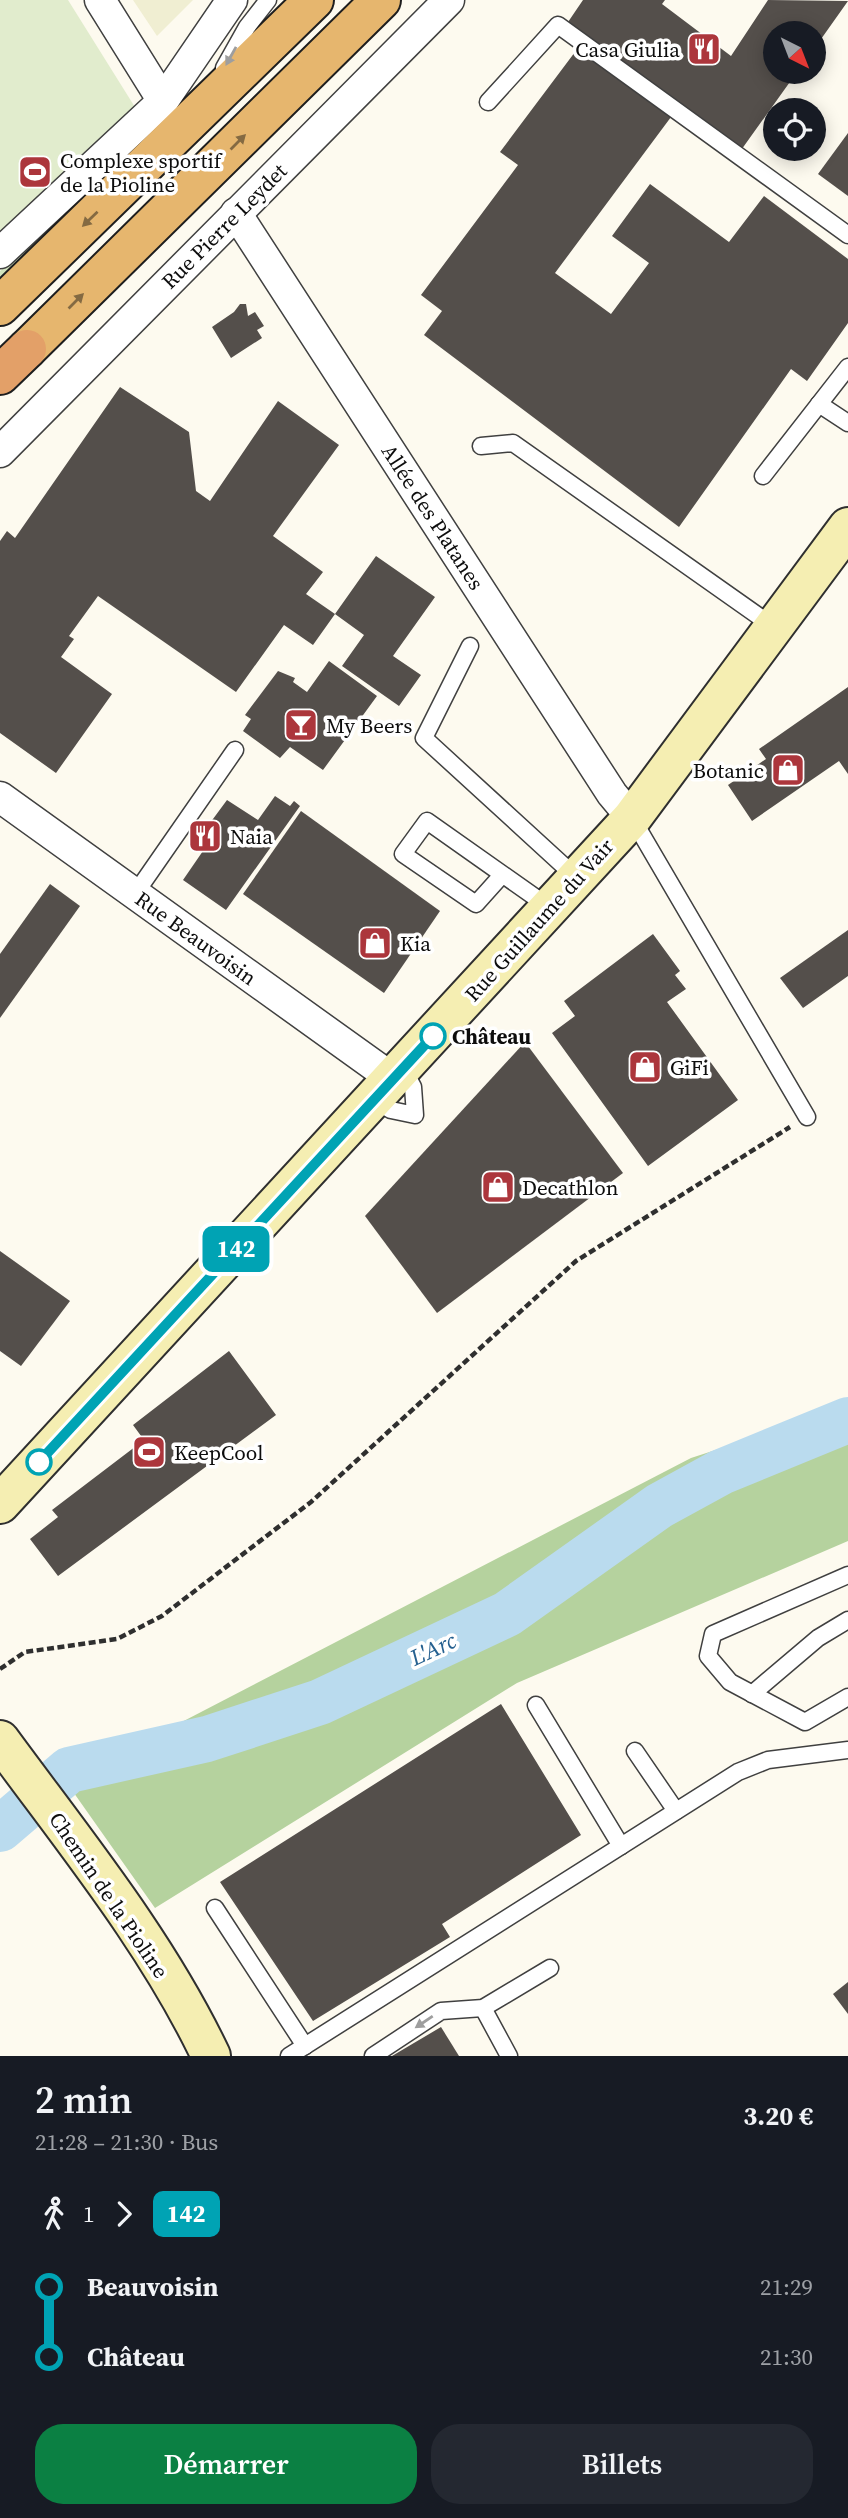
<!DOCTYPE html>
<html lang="fr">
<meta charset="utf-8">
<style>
:root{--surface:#171b24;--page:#242831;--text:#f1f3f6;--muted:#9ea1a6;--accent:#0b8043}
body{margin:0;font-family:"Source Serif 4",serif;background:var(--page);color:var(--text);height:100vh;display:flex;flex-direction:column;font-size:26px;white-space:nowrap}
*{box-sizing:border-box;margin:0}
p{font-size:23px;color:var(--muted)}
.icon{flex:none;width:38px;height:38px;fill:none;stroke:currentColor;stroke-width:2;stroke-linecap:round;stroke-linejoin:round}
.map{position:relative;height:2056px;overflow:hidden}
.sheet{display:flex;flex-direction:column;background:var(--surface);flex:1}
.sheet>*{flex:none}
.badge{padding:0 14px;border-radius:10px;font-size:24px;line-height:46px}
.needle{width:46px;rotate:138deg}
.controls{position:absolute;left:763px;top:21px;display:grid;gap:14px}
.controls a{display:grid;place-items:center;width:63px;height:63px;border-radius:50%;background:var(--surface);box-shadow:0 4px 18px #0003;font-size:35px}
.map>.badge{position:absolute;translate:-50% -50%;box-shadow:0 0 0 4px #fff}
.legs{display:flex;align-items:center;gap:10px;height:77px;padding:0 35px;font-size:23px}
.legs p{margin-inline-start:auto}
.summary{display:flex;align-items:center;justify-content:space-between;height:119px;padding:0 35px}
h1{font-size:38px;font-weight:600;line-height:52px}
.cta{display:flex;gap:14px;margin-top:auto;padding:14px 35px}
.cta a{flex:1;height:80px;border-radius:28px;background:var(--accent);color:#fff;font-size:28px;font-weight:600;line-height:80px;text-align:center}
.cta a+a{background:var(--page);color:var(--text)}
ul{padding:0 35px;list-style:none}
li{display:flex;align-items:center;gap:24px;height:70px;font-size:26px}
li i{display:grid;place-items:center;width:10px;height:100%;margin:0 9px;background:currentColor}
li i::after{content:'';width:18px;height:18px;margin:-9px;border:5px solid;border-radius:50%;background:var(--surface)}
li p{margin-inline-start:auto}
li:first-child i{background:linear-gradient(#0000 50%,currentColor 0)}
li:last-child i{background:linear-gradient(currentColor 50%,#0000 0)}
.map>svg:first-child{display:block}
.farmland{fill:#f0eed2}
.green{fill:#d1e3bd}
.forest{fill:#b5d29e}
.pitch{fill:#e1eccd}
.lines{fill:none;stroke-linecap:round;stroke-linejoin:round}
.river{stroke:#badbee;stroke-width:46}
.building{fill:#544f4b}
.service-casing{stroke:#404040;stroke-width:19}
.minor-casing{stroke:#404040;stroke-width:33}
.secondary-casing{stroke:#2f2f2f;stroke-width:42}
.trunk-casing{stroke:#1e1e1e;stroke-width:42}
.motorway-casing{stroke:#1e1e1e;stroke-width:42}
.path{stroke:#2f2f2f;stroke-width:4.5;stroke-dasharray:7 3.5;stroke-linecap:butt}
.service{stroke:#fff;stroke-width:16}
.minor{stroke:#fff;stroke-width:30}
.secondary{stroke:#f5eeb2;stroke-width:38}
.trunk{stroke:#e6b66e;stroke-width:38}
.motorway{stroke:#e3a068;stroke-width:38}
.oneway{fill:#9e9e9e}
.oneway2{fill:#846a42}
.line-1-casing{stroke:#fff;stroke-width:16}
.line-1{stroke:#00a3b4;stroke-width:10}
.stop-1-dot{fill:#fff;stroke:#00a3b4;stroke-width:3.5}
.labels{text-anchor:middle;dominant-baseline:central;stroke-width:7;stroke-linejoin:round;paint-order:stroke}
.poi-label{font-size:21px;fill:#0d0d0d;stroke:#fff;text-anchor:start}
.street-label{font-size:21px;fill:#0d0d0d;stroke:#fff}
.stop-label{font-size:21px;font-weight:bold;fill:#0d0d0d;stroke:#fff;text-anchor:start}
.water-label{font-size:23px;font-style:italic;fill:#266190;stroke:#fff}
</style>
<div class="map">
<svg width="848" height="2056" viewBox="0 0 848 2056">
<rect width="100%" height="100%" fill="#fdfaef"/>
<polygon class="farmland" points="133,0 193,0 157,36"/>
<polygon class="green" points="81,199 86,203 0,287 0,271"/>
<polygon class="forest" points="848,1407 848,1541 517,1683 155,1908 57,1769 176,1725 691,1458"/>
<polygon class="pitch" points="0,0 68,0 138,112 0,231"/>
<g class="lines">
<polyline class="river" points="0,1829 69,1770 207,1739 320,1702 507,1614 659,1506 721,1472 848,1420"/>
</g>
<g class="building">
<polygon points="583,0 665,0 662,4 731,56 768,0 848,1 814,49 814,33 775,33 775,72 797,72 739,153 566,25"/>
<polygon points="578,48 671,117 555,273 611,314 649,263 612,236 650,184 729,242 764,196 848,259 848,323 807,381 791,369 679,527 424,335 442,311 421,295 518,165 500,152"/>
<polygon points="848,133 848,196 818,174"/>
<polygon points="240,304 246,304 248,316 255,312 264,326 257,330 262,338 231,358 212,327 234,312"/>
<polygon points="120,387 189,432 196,491 210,501 278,401 339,445 273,536 323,572 306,594 335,614 313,645 284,625 236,692 98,596 69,636 74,639 61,657 112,694 56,773 0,733 0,541 7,531 15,538"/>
<polygon points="376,556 435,597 393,656 421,675 399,706 342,666 364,635 335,614"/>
<polygon points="329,661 377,696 323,770 290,747 280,758 243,731 251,719 245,715 278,671 295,678 293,682 307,692"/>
<polygon points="848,687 848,774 839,761 752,821 728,785 766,759 759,749"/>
<polygon points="275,796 290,806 294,801 300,806 226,910 183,880 205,848 196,842 227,800 258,820"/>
<polygon points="301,811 440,911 384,993 243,894"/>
<polygon points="50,884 80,906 0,1018 0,954"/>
<polygon points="848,930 848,976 803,1008 780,978"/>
<polygon points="653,934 680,971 675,975 686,989 667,1002 738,1100 648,1166 552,1033 575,1016 564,1001"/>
<polygon points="525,1042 623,1173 437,1313 365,1216"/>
<polygon points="0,1251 70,1301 21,1366 0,1351"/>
<polygon points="229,1351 276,1415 58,1576 30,1539 58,1517 52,1510 144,1440 133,1425"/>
<polygon points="501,1704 581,1835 442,1924 450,1937 313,2021 220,1882"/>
<polygon points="848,1982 848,2014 833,1994"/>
<polygon points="441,2027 459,2056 392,2056"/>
</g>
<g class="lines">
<defs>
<g id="service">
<polyline points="224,68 247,27 268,0"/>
<polyline points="488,102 558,25 848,235"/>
<polyline points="819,404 848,423"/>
<polyline points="481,446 513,443 774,627"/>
<polyline points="763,476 848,367"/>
<polyline points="470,646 424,738 578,879"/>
<polyline points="632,818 807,1117"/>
<polyline points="502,875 476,904 403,854 427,821 549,907"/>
<polyline points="135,894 235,750"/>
<polyline points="374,1100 391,1110 415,1115 413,1087 403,1068"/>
<polyline points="848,1575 713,1634 708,1656 730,1682 805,1722 848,1697"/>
<polyline points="752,1694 818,1638 848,1620"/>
<polyline points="536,1705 621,1846"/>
<polyline points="635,1751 676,1811"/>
<polyline points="215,1908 305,2046"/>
<polyline points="483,2008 509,2056"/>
<polyline points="289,2056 738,1772 768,1760 848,1750"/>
<polyline points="373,2056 441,2011 483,2008 550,1968"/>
</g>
<g id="minor">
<polyline points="100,0 163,101"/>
<polyline points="236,213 612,794 632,818"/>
<polyline points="0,253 163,101 232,0"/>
<polyline points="0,452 449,0"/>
<polyline points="0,797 393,1079"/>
</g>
<g id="secondary">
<polyline points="0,1504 632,818 848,527"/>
<path d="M0,1740C74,1841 157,1942 211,2056"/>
</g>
<g id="trunk">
<polyline points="0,306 314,0"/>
<polyline points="27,349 381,0"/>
</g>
<polyline id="motorway" points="0,375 27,349"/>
</defs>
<use href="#service" class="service-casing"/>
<use href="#minor" class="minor-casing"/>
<use href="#secondary" class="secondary-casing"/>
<use href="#trunk" class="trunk-casing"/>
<use href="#motorway" class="motorway-casing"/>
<polyline class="path" points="0,1669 25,1652 117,1639 162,1616 311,1502 576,1261 790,1127"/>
<use href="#service" class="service"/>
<use href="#minor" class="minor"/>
<use href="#secondary" class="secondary"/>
<use href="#trunk" class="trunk"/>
<use href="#motorway" class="motorway"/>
</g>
<defs><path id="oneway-solid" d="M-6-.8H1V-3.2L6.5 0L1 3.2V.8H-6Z" transform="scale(1.75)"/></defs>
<g class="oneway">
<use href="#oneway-solid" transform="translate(231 56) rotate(119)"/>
<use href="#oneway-solid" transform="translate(424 2022) rotate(146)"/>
</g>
<g class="oneway2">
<use href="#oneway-solid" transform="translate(238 142) rotate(-45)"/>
<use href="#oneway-solid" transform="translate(90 219) rotate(136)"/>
<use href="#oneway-solid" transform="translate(76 301) rotate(-45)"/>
</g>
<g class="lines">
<defs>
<polyline id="line-1" points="39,1462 433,1036"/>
</defs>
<use href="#line-1" class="line-1-casing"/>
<use href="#line-1" class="line-1"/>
</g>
<defs>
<symbol id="restaurant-square" viewBox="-11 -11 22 22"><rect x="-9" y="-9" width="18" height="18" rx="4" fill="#ac363c" stroke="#fff"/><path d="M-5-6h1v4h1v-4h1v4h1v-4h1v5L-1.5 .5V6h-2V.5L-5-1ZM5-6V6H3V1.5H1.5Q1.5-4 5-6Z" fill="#fff"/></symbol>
<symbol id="stadium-square" viewBox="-11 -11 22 22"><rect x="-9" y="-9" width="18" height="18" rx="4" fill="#ac363c" stroke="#fff"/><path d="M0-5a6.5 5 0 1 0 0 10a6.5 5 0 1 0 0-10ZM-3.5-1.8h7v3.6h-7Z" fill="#fff"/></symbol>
<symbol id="bar-square" viewBox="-11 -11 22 22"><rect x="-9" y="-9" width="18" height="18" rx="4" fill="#ac363c" stroke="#fff"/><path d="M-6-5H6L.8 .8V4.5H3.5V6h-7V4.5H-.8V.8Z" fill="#fff"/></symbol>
<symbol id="shop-square" viewBox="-11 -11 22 22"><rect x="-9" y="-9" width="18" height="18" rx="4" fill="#ac363c" stroke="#fff"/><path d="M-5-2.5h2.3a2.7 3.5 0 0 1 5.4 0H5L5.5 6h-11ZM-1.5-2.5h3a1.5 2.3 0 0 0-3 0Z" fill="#fff"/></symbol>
</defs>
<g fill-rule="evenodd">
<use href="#restaurant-square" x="685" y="30" width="38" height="38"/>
<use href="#stadium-square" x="16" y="153" width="38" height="38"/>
<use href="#bar-square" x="282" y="706" width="38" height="38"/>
<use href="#shop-square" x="769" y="751" width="38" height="38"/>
<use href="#restaurant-square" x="186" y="817" width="38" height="38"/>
<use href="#shop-square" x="356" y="924" width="38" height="38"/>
<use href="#shop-square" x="626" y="1048" width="38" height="38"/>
<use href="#shop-square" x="479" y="1168" width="38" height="38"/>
<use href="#stadium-square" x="130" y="1433" width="38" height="38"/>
</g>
<g class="stop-1-dot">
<circle cx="433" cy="1036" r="12"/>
<circle cx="39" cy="1462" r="12"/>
</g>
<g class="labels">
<g class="poi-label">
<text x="680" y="49" text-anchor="end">Casa Giulia</text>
<text x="60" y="160">Complexe sportif<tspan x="60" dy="24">de la Pioline</tspan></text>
<text x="326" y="725">My Beers</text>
<text x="764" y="770" text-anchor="end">Botanic</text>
<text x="230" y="836">Naia</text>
<text x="400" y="943">Kia</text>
<text x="670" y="1067">GiFi</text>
<text x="522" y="1187">Decathlon</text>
<text x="174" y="1452">KeepCool</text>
</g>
<g class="street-label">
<text transform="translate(224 226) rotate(-45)">Rue Pierre Leydet</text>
<text transform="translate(433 517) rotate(57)">Allée des Platanes</text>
<text transform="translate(539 920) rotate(-48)">Rue Guillaume du Vair</text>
<text transform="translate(196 938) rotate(36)">Rue Beauvoisin</text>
<text transform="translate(109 1895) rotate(56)">Chemin de la Pioline</text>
</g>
<g class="stop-label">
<text x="452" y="1036">Château</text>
</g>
<g class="water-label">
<text transform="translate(433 1649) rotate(-25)">L'Arc</text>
</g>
</g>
</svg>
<div class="controls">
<a><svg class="needle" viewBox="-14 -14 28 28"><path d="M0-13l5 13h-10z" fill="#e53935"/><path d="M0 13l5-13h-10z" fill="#9ea1a6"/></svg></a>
<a><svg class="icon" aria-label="locate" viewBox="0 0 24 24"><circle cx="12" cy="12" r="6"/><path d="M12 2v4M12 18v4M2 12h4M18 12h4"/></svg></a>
</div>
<b class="badge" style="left:236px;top:1249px;background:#00a3b4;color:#fff">142</b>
</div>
<section class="sheet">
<div class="summary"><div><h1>2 min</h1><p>21:28 – 21:30 · Bus</p></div><b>3.20 €</b></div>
<div class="legs"><svg class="icon" aria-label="walk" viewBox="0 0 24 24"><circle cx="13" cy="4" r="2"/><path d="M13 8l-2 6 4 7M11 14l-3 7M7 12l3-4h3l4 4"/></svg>1<svg class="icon" aria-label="forward" viewBox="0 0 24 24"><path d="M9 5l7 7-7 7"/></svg><b class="badge" style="background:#00a3b4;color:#fff">142</b></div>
<ul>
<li><i style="color:#00a3b4"></i><b>Beauvoisin</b><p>21:29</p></li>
<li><i style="color:#00a3b4"></i><b>Château</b><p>21:30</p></li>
</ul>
<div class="cta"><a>Démarrer</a><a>Billets</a></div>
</section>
